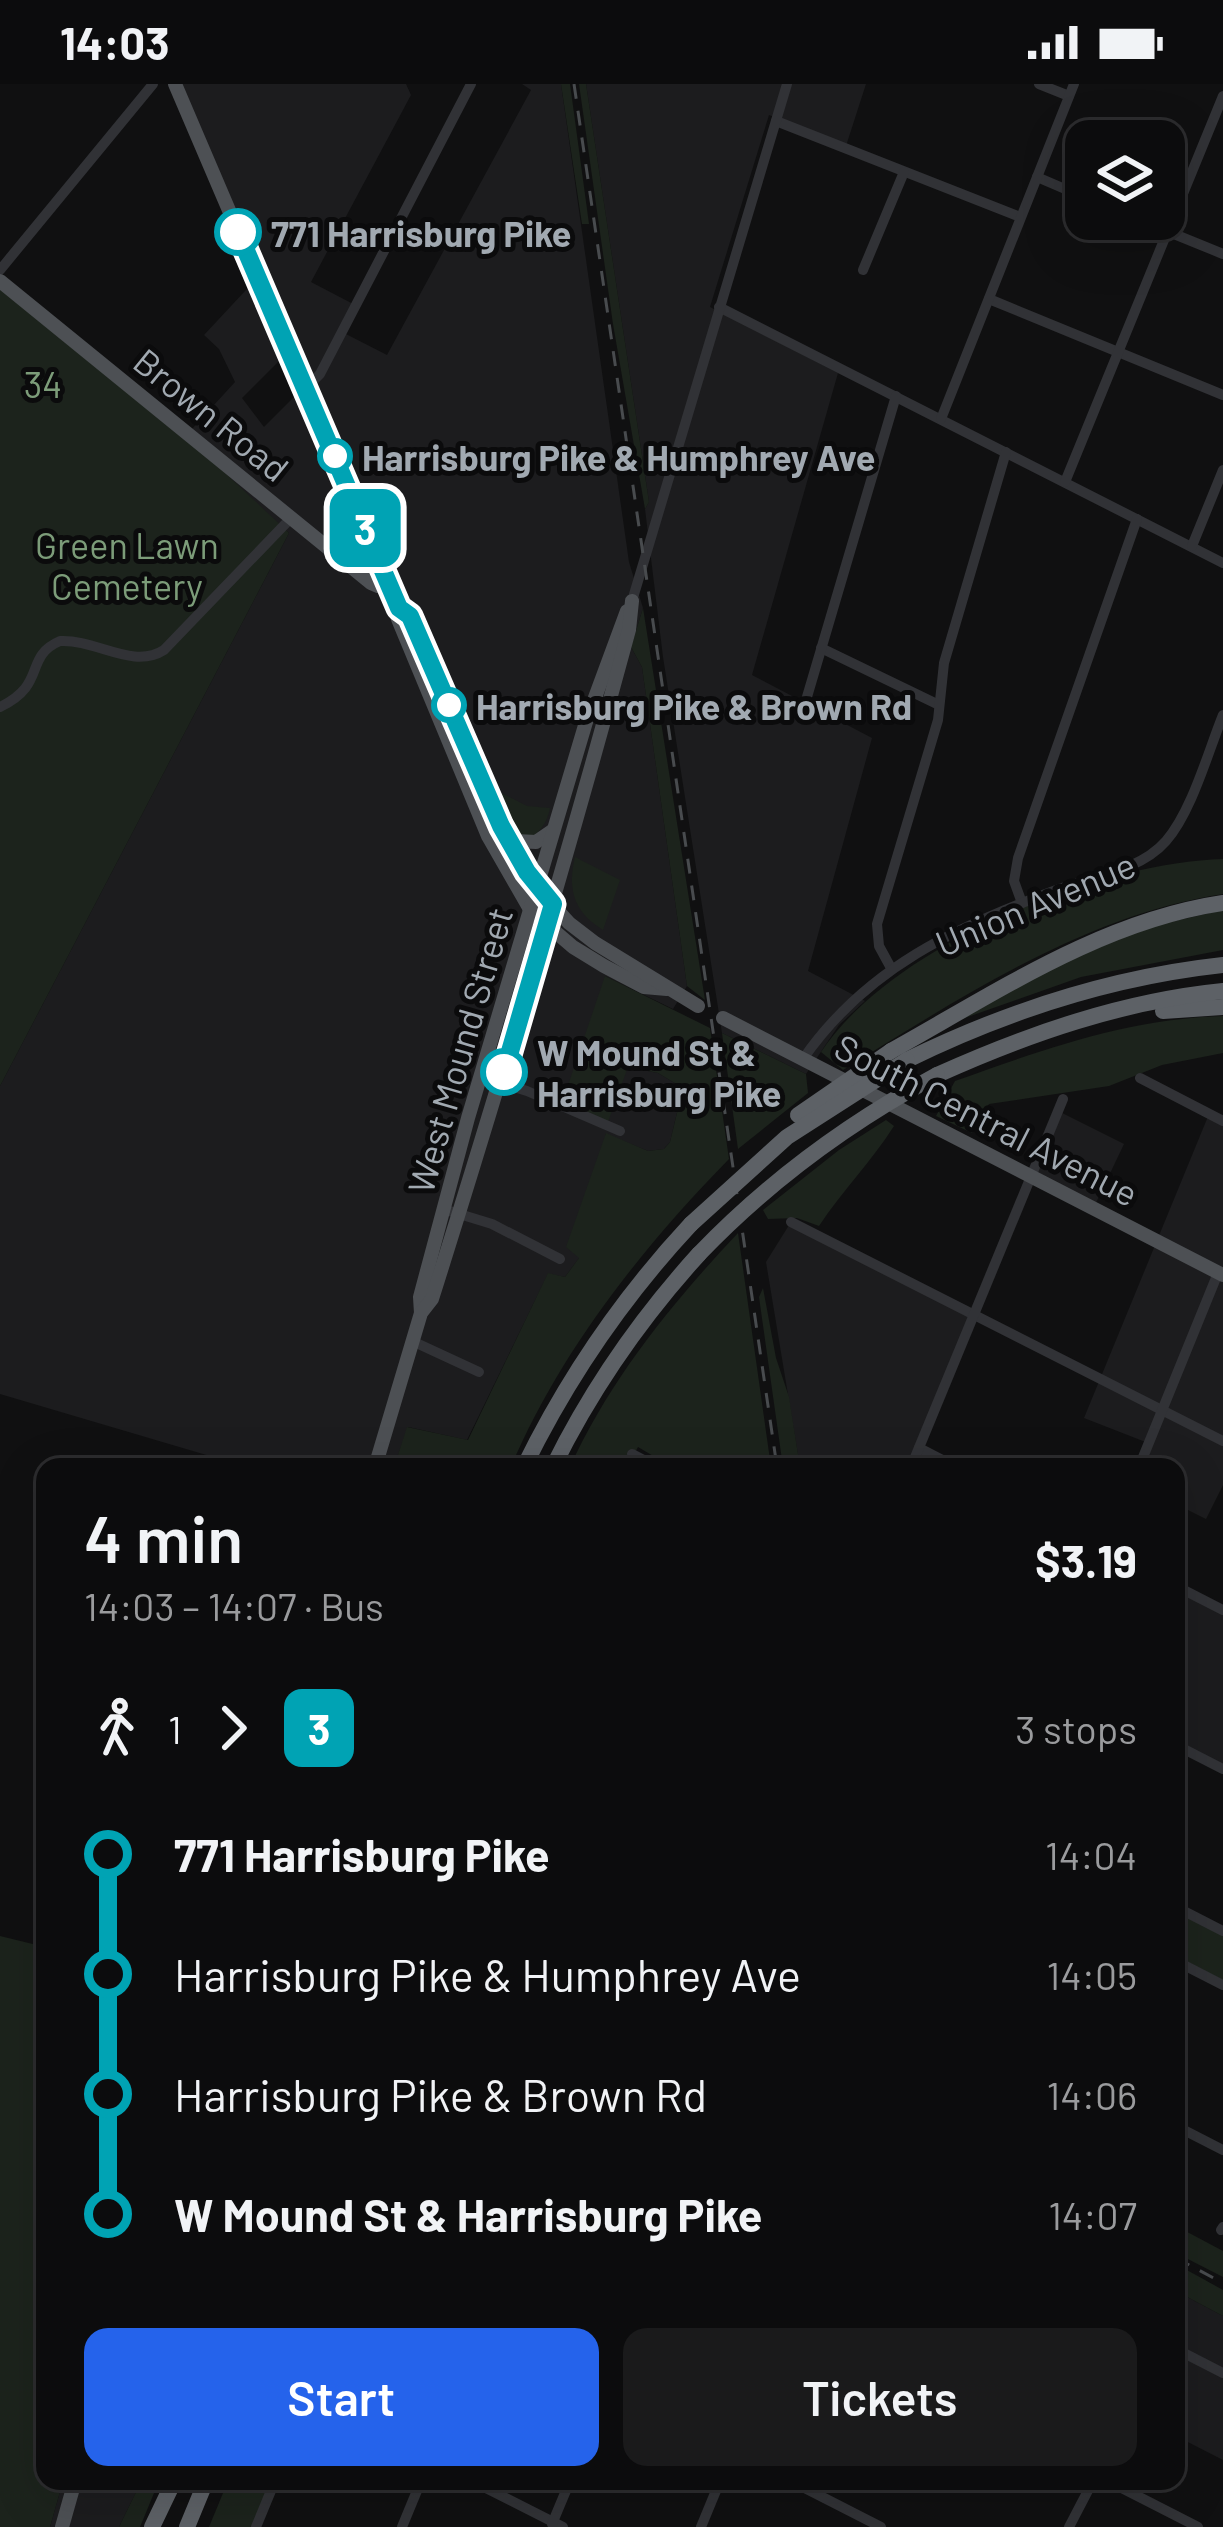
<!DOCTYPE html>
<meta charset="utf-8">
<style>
:root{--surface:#0c0c0d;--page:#1a1a1b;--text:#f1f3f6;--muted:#9a9b9d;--line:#2c2c2e;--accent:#2563eb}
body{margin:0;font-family:Barlow,sans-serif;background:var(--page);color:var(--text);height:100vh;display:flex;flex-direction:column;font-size:45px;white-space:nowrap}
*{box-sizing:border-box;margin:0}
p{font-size:39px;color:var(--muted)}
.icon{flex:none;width:66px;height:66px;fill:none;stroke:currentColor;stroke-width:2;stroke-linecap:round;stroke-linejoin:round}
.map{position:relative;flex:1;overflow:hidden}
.details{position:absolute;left:36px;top:1374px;width:1149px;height:1032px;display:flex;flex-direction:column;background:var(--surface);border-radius:24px;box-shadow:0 12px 48px #0002,0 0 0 3px var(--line)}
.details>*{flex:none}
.badge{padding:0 24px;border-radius:18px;font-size:42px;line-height:78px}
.fabs{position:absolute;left:1065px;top:36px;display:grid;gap:24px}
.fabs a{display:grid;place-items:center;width:120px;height:120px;border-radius:24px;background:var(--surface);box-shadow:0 12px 48px #0002,0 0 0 3px var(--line);font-size:60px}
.map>.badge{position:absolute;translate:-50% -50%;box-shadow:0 0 0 6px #fff}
.legs{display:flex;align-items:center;gap:18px;height:132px;padding:0 48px;font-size:39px}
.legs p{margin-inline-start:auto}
.headline{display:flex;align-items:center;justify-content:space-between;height:204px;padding:0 48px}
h1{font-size:66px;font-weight:600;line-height:90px}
.cta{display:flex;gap:24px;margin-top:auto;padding:24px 48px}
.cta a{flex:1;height:138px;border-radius:24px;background:var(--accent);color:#fff;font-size:48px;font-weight:600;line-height:138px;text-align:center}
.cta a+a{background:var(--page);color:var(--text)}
ul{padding:0 48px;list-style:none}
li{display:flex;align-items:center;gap:42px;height:120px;font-size:45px}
li i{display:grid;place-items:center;width:18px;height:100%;margin:0 15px;background:currentColor}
li i::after{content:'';width:30px;height:30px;margin:-15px;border:9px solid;border-radius:50%;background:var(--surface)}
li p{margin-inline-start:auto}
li:first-child i{background:linear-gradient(#0000 50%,currentColor 0)}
li:last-child i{background:linear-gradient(currentColor 50%,#0000 0)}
.status{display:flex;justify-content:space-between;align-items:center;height:84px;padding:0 60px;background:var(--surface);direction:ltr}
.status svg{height:33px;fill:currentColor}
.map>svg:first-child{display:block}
.built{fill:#1c1c1e;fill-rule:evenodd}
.green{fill:#1c231c}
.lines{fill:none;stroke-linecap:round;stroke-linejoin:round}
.minor{stroke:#313236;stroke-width:10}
.major{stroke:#4d5054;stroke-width:14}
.highway{stroke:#5d6166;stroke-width:16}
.rail{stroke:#484b4e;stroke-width:3;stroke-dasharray:15 12;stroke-linecap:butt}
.highway-bridge{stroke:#5d6166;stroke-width:16}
.line-1-casing{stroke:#fff;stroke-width:27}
.line-1{stroke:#00a3b4;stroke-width:18}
.stop-1-dot{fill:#fff;stroke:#00a3b4;stroke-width:6}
.labels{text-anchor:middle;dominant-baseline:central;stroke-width:10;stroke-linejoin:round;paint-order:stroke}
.stop-label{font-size:36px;font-weight:bold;fill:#a1a9b1;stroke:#0b0b0c;text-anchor:start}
.park-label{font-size:36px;fill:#7c9c79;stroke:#0b0b0c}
.street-label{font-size:36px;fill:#a1a9b1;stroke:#0b0b0c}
</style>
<div class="status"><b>14:03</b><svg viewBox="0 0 49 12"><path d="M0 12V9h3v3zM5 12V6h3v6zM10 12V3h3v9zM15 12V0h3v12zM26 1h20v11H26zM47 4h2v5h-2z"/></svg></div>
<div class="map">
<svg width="1223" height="2443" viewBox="0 0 1223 2443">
<rect width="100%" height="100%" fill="#101011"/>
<g class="built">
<path d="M176,0H406L411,11L311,198L357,222L344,249L387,271L531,6L522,0H561L629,478L643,524L631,563L642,583L687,902L673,925L605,892L628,983L658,989L683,1004L670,1058L664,1065L648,1067L606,1050L580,1173L565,1193L548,1190L467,1356L408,1343L394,1383H247L0,1310V1002L289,449L181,357L235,298L219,265L204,251L259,192ZM290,266L306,301L264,343L242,314Z"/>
<polygon points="586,0 866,0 846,62 769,31 710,223 838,289 752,591 872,654 808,887 865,917 839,941 806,990 722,949 663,573 645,425 649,418"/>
<polygon points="1058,1027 1124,1060 1094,1123 1031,1090"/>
<polygon points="1209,1030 1223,1037 1223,1401 1206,1435 1176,1420 1176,1383 1139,1383 1148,1359 1084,1334"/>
<polygon points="791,1138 972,1230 911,1383 800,1383 766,1178"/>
<polygon points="1176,1502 1223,1526 1223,1685 1176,1661"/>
<polygon points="1176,2207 1223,2232 1223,2376 1176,2352"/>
<polygon points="63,2397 146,2397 139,2402 119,2443 50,2443"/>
</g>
<g class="green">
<polygon points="561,0 570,0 589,140 582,140"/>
<polygon points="579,0 586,0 649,418 645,425 613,240"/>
<polygon points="0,205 222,386 289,449 0,1002"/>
<polygon points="643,524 705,916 687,902 642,583 631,563"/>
<path d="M494,705L527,722L550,724C547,743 527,769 509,744C502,734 499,716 494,705Z"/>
<path d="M575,773L620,796L603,846C574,828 567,806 575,773Z"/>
<path d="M1223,775V810C1085,831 960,914 843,986L821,968C892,861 1097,779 1223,775Z"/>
<polygon points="1223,826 1223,866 1081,893 962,935 1029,894 1144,844"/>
<path d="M605,892L710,944L729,1075C642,1164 560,1267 511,1383H394L407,1343L468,1356L548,1189L565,1193L579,1174L566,1163L606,1049L648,1067L664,1065L670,1058L683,1004L658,989L628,983L608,1038L562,1019Z"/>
<path d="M1223,932V969L1162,981L1109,1002L989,1020L972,1049L936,1032L955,997C1045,965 1127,935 1223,932Z"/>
<polygon points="722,949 806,990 808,1009 738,1065"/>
<path d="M886,1036L894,1042C871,1078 843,1106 819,1142L797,1134L768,1135L763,1126L839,1066Z"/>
<path d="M738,1149L771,1383H672L638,1363L627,1383H570C610,1295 672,1219 738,1149Z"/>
<polygon points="763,1204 776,1274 789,1313 800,1383 783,1383 759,1213"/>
<polygon points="1176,1827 1223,1851 1223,1896 1176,1872"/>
<polygon points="0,1852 45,1863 45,2397 63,2397 50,2443 0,2443"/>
<polygon points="1176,2142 1223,2167 1223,2193 1176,2169"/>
<polygon points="1176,2180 1223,2206 1223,2232 1176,2207"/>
<polygon points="146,2397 159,2397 140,2443 119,2443 139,2402"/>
<polygon points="228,2397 271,2397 252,2443 209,2443"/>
</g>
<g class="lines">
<g class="minor">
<polyline points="1039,0 1069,12"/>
<polyline points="776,37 1020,133"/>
<polyline points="1037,93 1086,114"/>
<polyline points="1137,135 1223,170"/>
<polyline points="0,186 153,0"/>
<polyline points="863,186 904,88"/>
<polyline points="989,215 1223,311"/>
<polyline points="719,223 1223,479"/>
<polyline points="307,303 320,290 471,0"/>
<polyline points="941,335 1074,0"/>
<polyline points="1065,398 1223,12"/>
<polyline points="1192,462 1223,386"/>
<polyline points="632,517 787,0"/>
<polyline points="821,564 939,621"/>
<path d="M0,623C48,600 23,573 60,557C96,555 133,586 164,566L291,434"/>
<polyline points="804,623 896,312"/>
<polyline points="1022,819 1014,797 1018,774 1137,435"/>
<polyline points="891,884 879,862 877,840 938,636 944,579 1006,368"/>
<path d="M803,975C866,884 957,842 1059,805C1094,793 1141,786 1166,757C1192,727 1208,668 1223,631"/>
<polyline points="480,992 527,1007 620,1047"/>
<polyline points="1140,994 1223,1037"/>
<polyline points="443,1125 492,1140 560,1175"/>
<polyline points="791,1138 1223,1357"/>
<polyline points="412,1257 479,1288"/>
<polyline points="919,1364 956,1383"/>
<polyline points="632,1370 657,1383"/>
<polyline points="911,1383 1063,1015"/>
<polyline points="1139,1383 1218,1189"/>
<polyline points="1176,1502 1223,1526"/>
<polyline points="1176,1661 1223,1685"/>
<polyline points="1176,1823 1223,1847"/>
<polyline points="1176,1877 1223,1901"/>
<polyline points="1176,2042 1223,2066"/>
<polyline points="1221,2146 1223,2143"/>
<polyline points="1176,2265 1223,2289"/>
<polyline points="472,2397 563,2443"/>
<polyline points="791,2397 881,2443"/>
<polyline points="1108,2397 1198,2443"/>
<polyline points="552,2440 570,2397"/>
<polyline points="256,2443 275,2397"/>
<polyline points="402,2443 421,2397"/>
<polyline points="701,2443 720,2397"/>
<polyline points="1069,2443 1093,2397"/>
</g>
<g class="major">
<polyline points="175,0 399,524 398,535 488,752 531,827 573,863 604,882 644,903 667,905"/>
<polyline points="0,197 371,499 378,502 388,498"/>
<polyline points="399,524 410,532 501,742 537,804 569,839 595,859 698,922"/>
<polyline points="509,751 516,757 536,758 552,747"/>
<polyline points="723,934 1223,1191"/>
<polyline points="421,1229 420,1213 468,1034 586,638 627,527"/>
<path d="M375,1383L421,1229L432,1215C502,993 568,771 629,546L632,517"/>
<polyline points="62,2443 75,2397"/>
</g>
<g class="highway">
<polyline points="1163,927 1223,923"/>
<path d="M891,967C997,908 1102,837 1223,819"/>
<path d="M907,976C1007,927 1112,893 1223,881"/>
<path d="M937,991C1028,950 1123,917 1223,907"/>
<path d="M524,1383C568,1293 623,1213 691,1140"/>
<path d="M553,1383C592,1304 640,1235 699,1170"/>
<polyline points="152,2443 174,2397"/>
<polyline points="187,2443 206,2397"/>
</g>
<g class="rail">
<polyline points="574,0 777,1383"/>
<polyline points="1176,2174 1223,2199"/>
</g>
<g class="highway-bridge">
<polyline points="798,1031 891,967"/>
<polyline points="691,1140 787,1053 907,976"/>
<path d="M699,1170C769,1097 848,1039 937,991"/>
</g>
</g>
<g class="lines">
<defs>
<polyline id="line-1" points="238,148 399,524 410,532 501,742 527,788 553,820 504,988"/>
</defs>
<use href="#line-1" class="line-1-casing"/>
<use href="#line-1" class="line-1"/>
</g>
<g class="stop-1-dot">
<circle cx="238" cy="148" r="21"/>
<circle cx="335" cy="372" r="15"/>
<circle cx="449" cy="621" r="15"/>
<circle cx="504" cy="988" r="21"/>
</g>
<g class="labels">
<g class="stop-label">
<text x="271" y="148">771 Harrisburg Pike</text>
<text x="362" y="372">Harrisburg Pike &amp; Humphrey Ave</text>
<text x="476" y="621">Harrisburg Pike &amp; Brown Rd</text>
<text x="537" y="967">W Mound St &amp;<tspan x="537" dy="41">Harrisburg Pike</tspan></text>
</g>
<g class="park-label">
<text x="43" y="299">34</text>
<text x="127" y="460">Green Lawn<tspan x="127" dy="41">Cemetery</tspan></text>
</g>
<g class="street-label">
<text transform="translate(212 330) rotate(39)">Brown Road</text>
<text transform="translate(1035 819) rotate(-23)">Union Avenue</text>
<text transform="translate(459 966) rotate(-74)">West Mound Street</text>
<text transform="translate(987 1035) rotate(27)">South Central Avenue</text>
</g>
</g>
</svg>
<div class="fabs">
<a><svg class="icon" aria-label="layers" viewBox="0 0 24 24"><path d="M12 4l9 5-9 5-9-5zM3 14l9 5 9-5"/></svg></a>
</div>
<b class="badge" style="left:365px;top:444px;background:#00a3b4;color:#fff">3</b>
<section class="details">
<div class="headline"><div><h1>4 min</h1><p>14:03 – 14:07 · Bus</p></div><b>$3.19</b></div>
<div class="legs"><svg class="icon" aria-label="walk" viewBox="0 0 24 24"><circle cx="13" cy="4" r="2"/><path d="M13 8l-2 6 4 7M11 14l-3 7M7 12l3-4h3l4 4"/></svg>1<svg class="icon" aria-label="forward" viewBox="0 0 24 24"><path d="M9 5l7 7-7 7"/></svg><b class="badge" style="background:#00a3b4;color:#fff">3</b><p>3 stops</p></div>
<ul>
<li><i style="color:#00a3b4"></i><b>771 Harrisburg Pike</b><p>14:04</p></li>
<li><i style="color:#00a3b4"></i><span>Harrisburg Pike &amp; Humphrey Ave</span><p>14:05</p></li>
<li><i style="color:#00a3b4"></i><span>Harrisburg Pike &amp; Brown Rd</span><p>14:06</p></li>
<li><i style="color:#00a3b4"></i><b>W Mound St &amp; Harrisburg Pike</b><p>14:07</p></li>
</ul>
<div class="cta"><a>Start</a><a>Tickets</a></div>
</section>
</div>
